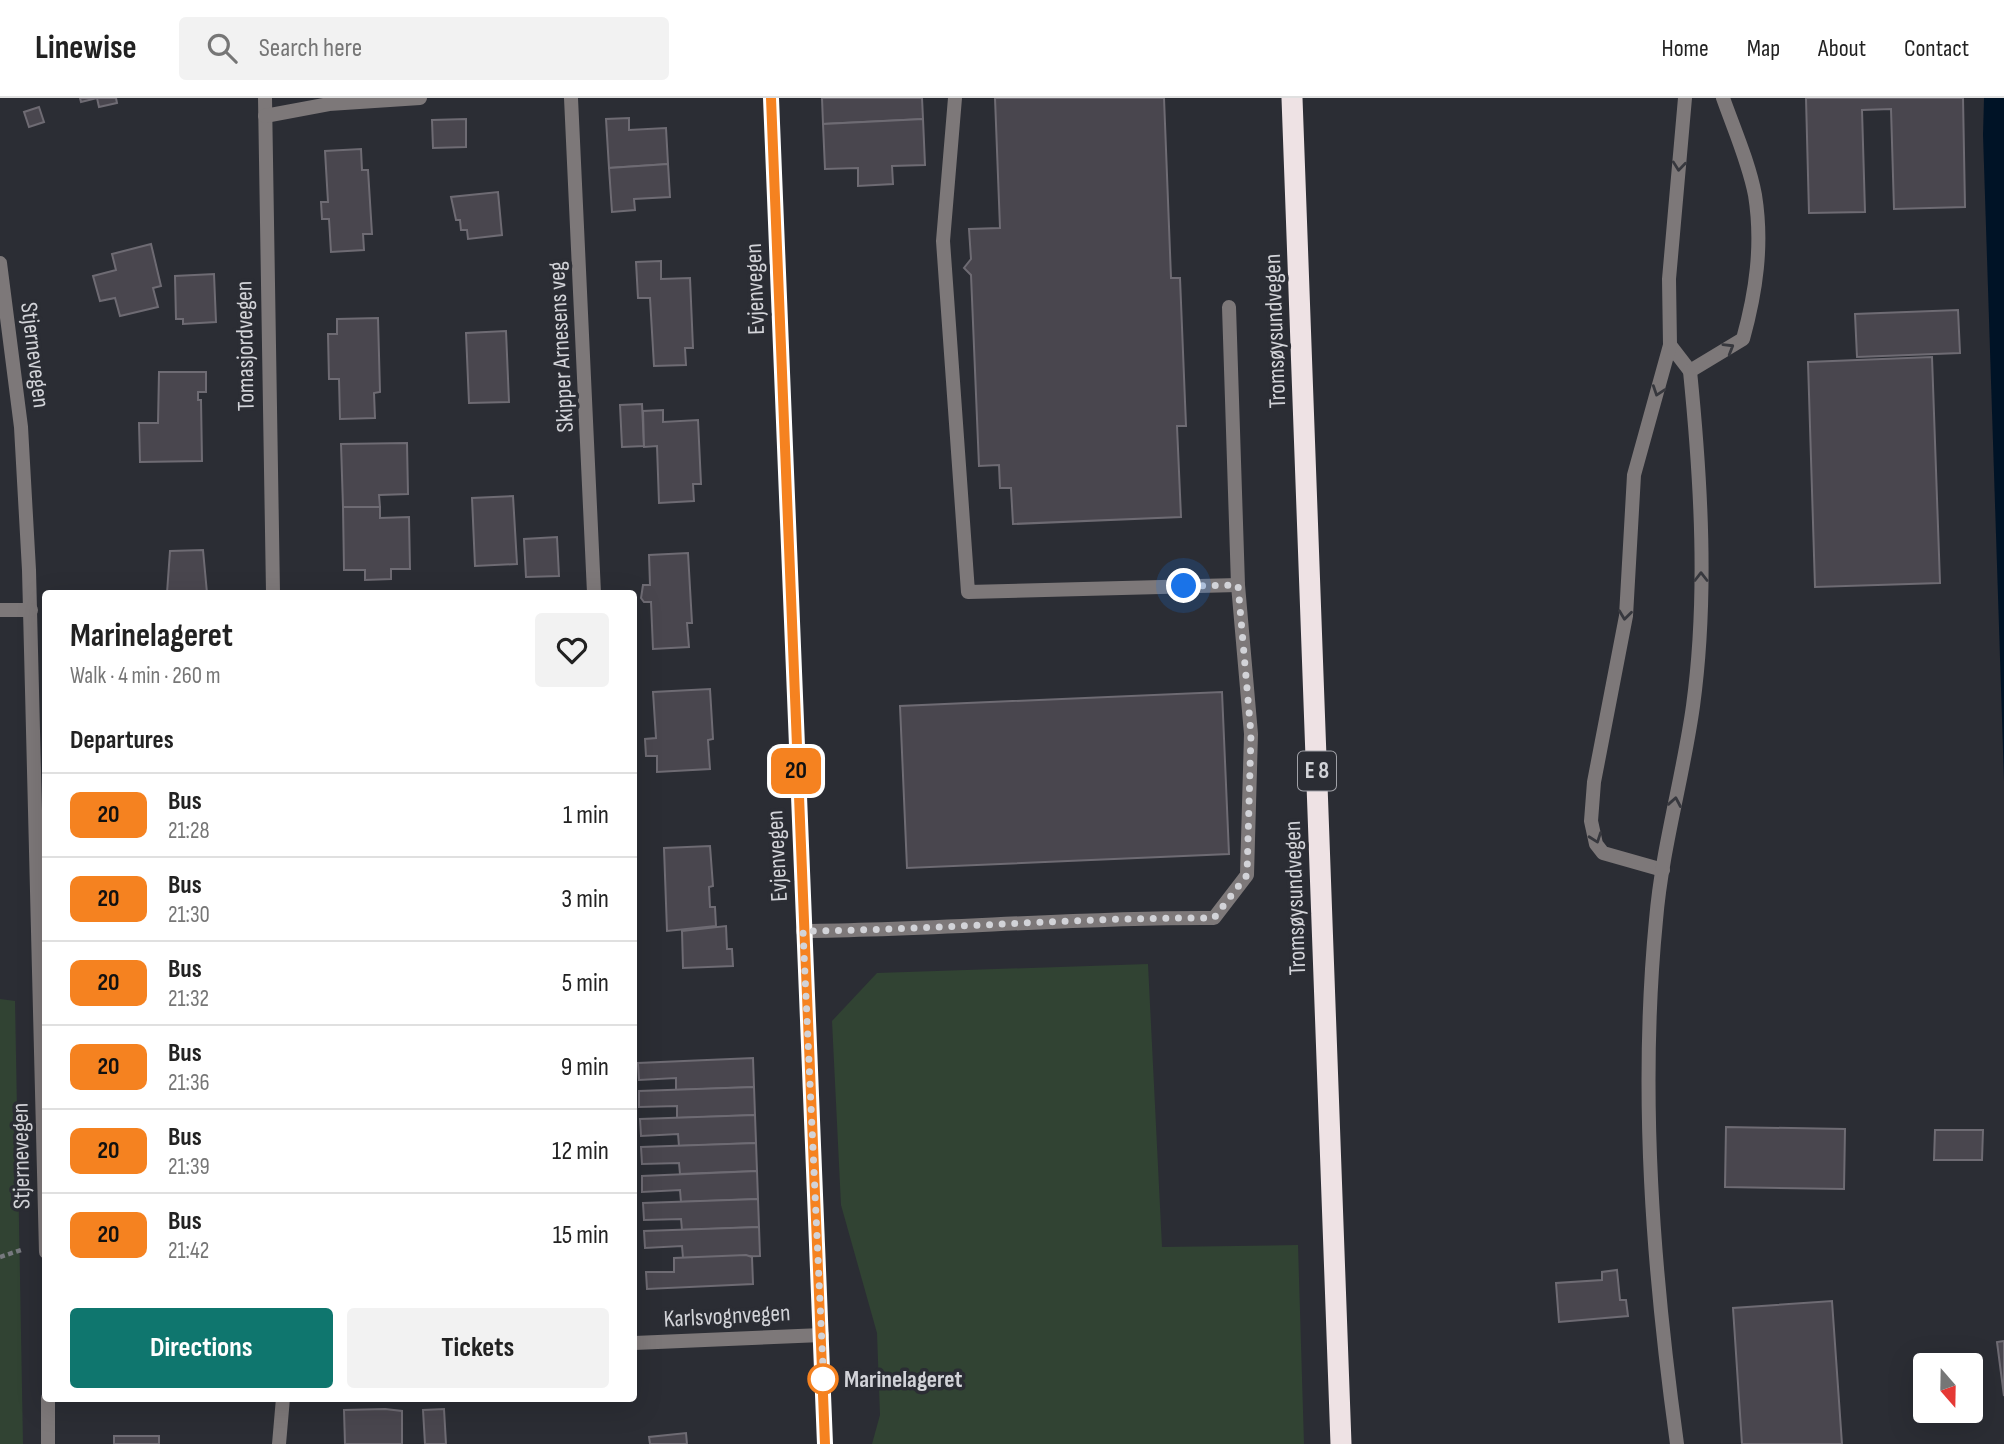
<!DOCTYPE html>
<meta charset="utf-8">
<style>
:root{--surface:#fff;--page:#f2f2f2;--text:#222;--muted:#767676;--line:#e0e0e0;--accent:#0f766e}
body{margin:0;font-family:"Sofia Sans Condensed",sans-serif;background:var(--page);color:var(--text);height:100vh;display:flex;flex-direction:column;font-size:26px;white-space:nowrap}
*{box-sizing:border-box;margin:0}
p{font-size:23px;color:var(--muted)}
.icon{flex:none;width:38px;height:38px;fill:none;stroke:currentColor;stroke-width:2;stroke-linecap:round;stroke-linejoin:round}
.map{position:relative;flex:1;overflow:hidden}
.details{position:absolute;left:42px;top:492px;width:595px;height:812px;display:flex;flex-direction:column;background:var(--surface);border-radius:7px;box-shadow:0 7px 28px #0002}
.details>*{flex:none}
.badge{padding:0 14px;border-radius:10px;font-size:24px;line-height:46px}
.needle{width:46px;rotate:160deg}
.tools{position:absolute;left:1913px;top:1255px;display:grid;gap:14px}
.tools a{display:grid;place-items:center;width:70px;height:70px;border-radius:7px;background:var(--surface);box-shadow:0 7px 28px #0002;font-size:35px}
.you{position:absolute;width:35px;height:35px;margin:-18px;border:5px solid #fff;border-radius:50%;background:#1a73e8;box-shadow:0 0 0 10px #1a73e833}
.map>.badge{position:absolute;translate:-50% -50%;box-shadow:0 0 0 4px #fff}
h2{padding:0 28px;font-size:26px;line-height:63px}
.round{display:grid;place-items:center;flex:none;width:74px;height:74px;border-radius:7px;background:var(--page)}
.summary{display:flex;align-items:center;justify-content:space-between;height:119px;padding:0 28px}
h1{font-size:33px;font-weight:700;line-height:52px}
.primary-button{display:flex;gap:14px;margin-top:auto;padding:14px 28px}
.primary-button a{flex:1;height:80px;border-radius:7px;background:var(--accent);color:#fff;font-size:28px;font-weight:700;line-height:80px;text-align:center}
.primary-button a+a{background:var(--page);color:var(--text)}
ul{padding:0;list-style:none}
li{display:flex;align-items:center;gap:21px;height:84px;padding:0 28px;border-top:2px solid var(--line)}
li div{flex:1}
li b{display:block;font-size:26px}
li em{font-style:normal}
li .badge{min-width:77px;font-weight:700;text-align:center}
header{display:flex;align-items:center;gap:42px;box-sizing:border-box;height:98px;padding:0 35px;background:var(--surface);border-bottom:2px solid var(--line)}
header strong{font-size:33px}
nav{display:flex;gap:38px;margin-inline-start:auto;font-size:24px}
.search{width:490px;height:63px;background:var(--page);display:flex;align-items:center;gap:18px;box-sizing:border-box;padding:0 24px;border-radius:7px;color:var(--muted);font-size:26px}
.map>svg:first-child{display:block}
.green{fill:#314333}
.water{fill:#001326}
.building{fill:#49464e;stroke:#6e6b73;stroke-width:2}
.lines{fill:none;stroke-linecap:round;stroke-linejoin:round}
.path{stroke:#77797f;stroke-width:4.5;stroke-dasharray:5 3.5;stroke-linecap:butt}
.lane{stroke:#7d7879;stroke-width:14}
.street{stroke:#7d7879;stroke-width:14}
.secondary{stroke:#aba3a4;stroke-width:14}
.highway{stroke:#eee2e4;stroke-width:21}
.oneway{stroke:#37383e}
.line-casing{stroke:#fff;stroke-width:16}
.line{stroke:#f58220;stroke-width:10}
.walk{stroke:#d2d3d8;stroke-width:7;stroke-dasharray:0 12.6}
.stop-dot{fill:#fff;stroke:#f58220;stroke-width:3.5}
.labels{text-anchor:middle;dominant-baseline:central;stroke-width:7;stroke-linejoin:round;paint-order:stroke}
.shield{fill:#2b2d34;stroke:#a0a1a7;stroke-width:2}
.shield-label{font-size:23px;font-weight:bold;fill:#d2d3d8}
.street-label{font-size:24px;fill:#d2d3d8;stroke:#2b2d34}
.stop-label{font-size:24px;font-weight:bold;fill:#d2d3d8;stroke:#2b2d34;text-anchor:start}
</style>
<header>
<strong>Linewise</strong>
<div class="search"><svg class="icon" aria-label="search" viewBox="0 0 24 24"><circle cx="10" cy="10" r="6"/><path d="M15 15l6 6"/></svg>Search here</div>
<nav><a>Home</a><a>Map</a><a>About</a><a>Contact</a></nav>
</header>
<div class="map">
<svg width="2004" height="1346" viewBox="0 0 2004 1346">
<rect width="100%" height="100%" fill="#2b2d34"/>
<g class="green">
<polygon points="1148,866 1162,1149 1298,1147 1304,1346 872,1346 880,1317 877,1235 841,1107 832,923 877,875"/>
<polygon points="0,901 15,903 23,1346 0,1346"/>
</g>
<polygon class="water" points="1984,0 2004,0 2004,683 1983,37"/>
<g class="building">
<polygon points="80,0 116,0 117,5 99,9 97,0 81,4"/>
<polygon points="822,0 922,0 923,21 823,26"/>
<polygon points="995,0 1164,0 1171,180 1180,180 1186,328 1177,328 1181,419 1013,426 1011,390 1000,390 999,367 979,368 971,177 964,170 971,161 969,131 1000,130"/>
<polygon points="1806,0 1963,0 1965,109 1894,111 1891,11 1862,12 1865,114 1809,115"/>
<polygon points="39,9 44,24 29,29 24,14"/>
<polygon points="629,20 629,32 666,30 668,66 609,70 606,21"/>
<polygon points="466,21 466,49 433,50 432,22"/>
<polygon points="923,21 925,67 892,68 893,86 858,88 858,70 825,71 823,26"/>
<polygon points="361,51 362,72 368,72 372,136 363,136 364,152 331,154 329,121 322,121 321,104 328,104 325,53"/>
<polygon points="668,66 670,99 634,101 635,112 612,114 609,70"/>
<polygon points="498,94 502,137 468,141 467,132 461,132 460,122 456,122 451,99"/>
<polygon points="151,146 161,188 153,190 158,209 120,218 115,200 100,203 93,178 116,172 112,156"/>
<polygon points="661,163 661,181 690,180 693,250 685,250 686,267 654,268 650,200 638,200 636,164"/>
<polygon points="214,176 216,224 183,226 183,221 176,221 175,178"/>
<polygon points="1958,212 1960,255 1857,259 1855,216"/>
<polygon points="378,220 380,294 374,295 375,320 340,321 339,281 329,281 328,236 337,236 337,221"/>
<polygon points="506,233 509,304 469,305 466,235"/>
<polygon points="1932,259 1940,485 1815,489 1808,264"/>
<polygon points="159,274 206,274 206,294 198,294 198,302 201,302 202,363 140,364 139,325 158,325"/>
<polygon points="642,306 644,348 622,349 620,307"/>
<polygon points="663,312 663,324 698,322 701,386 693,386 694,403 659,405 657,348 644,349 643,313"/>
<polygon points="407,345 408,396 379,397 380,409 343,409 341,346"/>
<polygon points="513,398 517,466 475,468 472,400"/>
<polygon points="343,409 380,409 380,420 409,419 410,471 391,471 391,481 365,482 365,472 344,472"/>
<polygon points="557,439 559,478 526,479 524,441"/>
<polygon points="203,452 207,495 167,495 170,453"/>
<polygon points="688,455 692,525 687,525 689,549 653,551 651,504 644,504 641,500 643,487 650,487 649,457"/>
<polygon points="710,591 713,641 708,642 710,671 657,674 657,658 646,658 645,641 656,640 653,594"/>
<polygon points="1222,594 1229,756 907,770 900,608"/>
<polygon points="710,748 713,788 709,789 710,809 715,809 716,828 667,833 664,750"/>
<polygon points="726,828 727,851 732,851 733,868 683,870 682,833"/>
<polygon points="753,960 754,989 676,992 676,980 639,982 638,965"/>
<polygon points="754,989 755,1017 677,1020 677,1008 639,1009 639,993"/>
<polygon points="755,1017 756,1045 679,1048 678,1036 641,1038 640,1021"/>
<polygon points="1726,1029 1845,1031 1844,1091 1725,1089"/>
<polygon points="1935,1032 1983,1032 1982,1062 1934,1062"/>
<polygon points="756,1045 757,1073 680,1076 679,1065 642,1066 641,1049"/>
<polygon points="757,1073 758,1101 681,1104 680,1092 642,1094 642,1078"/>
<polygon points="758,1101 759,1129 682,1132 681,1121 644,1122 643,1105"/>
<polygon points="759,1129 760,1158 683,1160 682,1148 645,1150 644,1133"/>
<polygon points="746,1157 752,1159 753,1186 647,1191 646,1174 674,1174 674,1160"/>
<polygon points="1617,1172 1620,1202 1626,1202 1628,1218 1559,1224 1556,1185 1602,1182 1602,1174"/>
<polygon points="1832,1203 1842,1346 1742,1346 1733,1210"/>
<polygon points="2004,1243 2004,1298 1997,1244"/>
<polygon points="385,1311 402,1313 402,1346 345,1346 344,1312"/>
<polygon points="444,1311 446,1346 425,1346 423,1312"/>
<polygon points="686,1335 687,1346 650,1346 649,1339"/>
<rect x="114" y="1338" width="45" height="8"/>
</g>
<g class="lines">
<polyline class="path" points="0,1159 24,1151"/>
<g class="lane">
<polyline points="955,0 943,143 968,494 1238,487"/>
<polyline points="1670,247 1690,273"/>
<polyline points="1663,772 1603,755 1596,746 1591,723 1594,684 1626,518 1634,377 1670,247 1669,181 1685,0"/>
<path d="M803,833C940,832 1077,819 1214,820L1247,777L1251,636L1238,487L1229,209"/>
<path d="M1677,1346C1653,1173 1639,996 1656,822C1662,750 1683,680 1693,608C1708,498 1701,383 1690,273L1743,241C1756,194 1763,147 1755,97C1749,65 1734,31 1723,0"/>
</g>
<g class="street">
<polyline points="265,0 273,495"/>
<polyline points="571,0 594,495"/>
<polyline points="265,18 329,6 420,0"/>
<polyline points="0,165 21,329 29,472 46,1154"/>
<polyline points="0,512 31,512"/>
<polyline points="634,1245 822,1237"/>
<polyline points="48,1300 48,1346"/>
<polyline points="279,1346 283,1300"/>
</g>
<polyline class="secondary" points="771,0 825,1346"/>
<polyline class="highway" points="1292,0 1341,1346"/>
</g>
<defs><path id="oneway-chevron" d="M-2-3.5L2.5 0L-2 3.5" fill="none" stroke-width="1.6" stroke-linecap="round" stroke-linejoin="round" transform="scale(1.75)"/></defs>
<g class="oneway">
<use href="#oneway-chevron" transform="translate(1679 68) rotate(96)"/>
<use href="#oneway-chevron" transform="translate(1729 250) rotate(-31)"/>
<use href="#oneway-chevron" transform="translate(1658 293) rotate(109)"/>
<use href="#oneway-chevron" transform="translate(1701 479) rotate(-90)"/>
<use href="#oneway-chevron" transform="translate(1625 517) rotate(97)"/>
<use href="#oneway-chevron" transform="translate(1675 704) rotate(-80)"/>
<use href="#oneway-chevron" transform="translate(1596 740) rotate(70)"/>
</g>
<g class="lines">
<defs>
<polyline id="line" points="771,0 825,1346"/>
</defs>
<use href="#line" class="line-casing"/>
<use href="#line" class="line"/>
<path class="walk" d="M823,1281L824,1291L803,833C940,832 1077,819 1214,820L1247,777L1251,636L1238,487L1184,488"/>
</g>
<circle class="stop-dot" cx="823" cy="1281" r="14"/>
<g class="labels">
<rect class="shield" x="1298" y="653.5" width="38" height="39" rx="5"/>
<g class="shield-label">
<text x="1317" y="673">E 8</text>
</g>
<g class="street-label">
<text transform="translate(755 191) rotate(-92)">Evjenvegen</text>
<text transform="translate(1275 233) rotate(-92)">Tromsøysundvegen</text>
<text transform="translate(245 248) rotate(-91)">Tomasjordvegen</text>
<text transform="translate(561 249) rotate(-93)">Skipper Arnesens veg</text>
<text transform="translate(35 257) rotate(83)">Stjernevegen</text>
<text transform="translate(777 758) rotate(-93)">Evjenvegen</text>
<text transform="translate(1295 800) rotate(-92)">Tromsøysundvegen</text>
<text transform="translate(21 1058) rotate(-91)">Stjernevegen</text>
<text transform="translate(727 1218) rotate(-3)">Karlsvognvegen</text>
</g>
<g class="stop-label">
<text x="844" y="1281">Marinelageret</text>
</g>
</g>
</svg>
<div class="tools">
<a><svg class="needle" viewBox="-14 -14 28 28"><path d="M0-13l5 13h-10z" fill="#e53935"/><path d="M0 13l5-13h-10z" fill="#767676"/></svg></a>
</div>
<div class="you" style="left:1184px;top:488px"></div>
<b class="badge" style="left:796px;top:673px;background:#f58220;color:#111">20</b>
<section class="details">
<div class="summary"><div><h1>Marinelageret</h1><p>Walk · 4 min · 260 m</p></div><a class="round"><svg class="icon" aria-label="heart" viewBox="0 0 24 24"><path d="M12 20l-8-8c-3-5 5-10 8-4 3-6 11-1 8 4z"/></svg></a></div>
<h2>Departures</h2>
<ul>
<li><span class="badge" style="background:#f58220;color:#111">20</span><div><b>Bus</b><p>21:28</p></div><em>1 min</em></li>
<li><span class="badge" style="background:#f58220;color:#111">20</span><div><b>Bus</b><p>21:30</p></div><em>3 min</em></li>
<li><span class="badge" style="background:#f58220;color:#111">20</span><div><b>Bus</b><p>21:32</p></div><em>5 min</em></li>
<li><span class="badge" style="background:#f58220;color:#111">20</span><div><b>Bus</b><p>21:36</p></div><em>9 min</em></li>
<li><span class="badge" style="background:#f58220;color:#111">20</span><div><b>Bus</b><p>21:39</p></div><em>12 min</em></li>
<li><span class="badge" style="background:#f58220;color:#111">20</span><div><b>Bus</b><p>21:42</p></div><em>15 min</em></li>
</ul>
<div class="primary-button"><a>Directions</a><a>Tickets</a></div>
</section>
</div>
